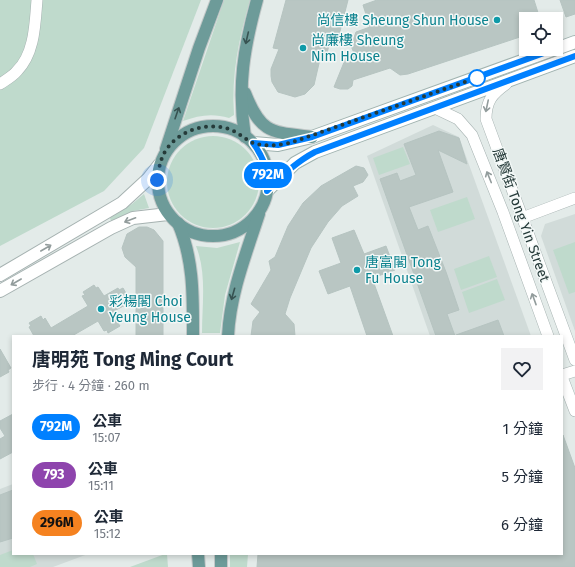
<!DOCTYPE html>
<html lang="zh-TW">
<meta charset="utf-8">
<style>
:root{--surface:#fff;--page:#f2f2f3;--text:#1f2937;--muted:#747a83}
body{margin:0;font-family:"Fira Sans","Noto Sans TC",sans-serif;background:var(--page);color:var(--text);height:100vh;display:flex;flex-direction:column;font-size:15px;white-space:nowrap}
*{box-sizing:border-box;margin:0}
p{font-size:13px;color:var(--muted)}
.icon{flex:none;width:22px;height:22px;fill:none;stroke:currentColor;stroke-width:2;stroke-linecap:round;stroke-linejoin:round}
.map{position:relative;flex:1;overflow:hidden}
.panel{position:absolute;left:12px;top:335px;width:551px;height:220px;display:flex;flex-direction:column;background:var(--surface);border-radius:0px;box-shadow:0 2px 6px #0003}
.panel>*{flex:none}
.badge{padding:0 8px;border-radius:13px;font-size:14px;line-height:26px}
.fabs{position:absolute;left:519px;top:12px;display:grid;gap:8px}
.fabs a{display:grid;place-items:center;width:44px;height:44px;border-radius:0px;background:var(--surface);box-shadow:0 2px 6px #0003;font-size:20px}
.you{position:absolute;width:20px;height:20px;margin:-10px;border:3px solid #fff;border-radius:50%;background:#1a73e8;box-shadow:0 0 0 6px #1a73e833}
.map>.badge{position:absolute;translate:-50% -50%;box-shadow:0 0 0 2px #fff}
.round{display:grid;place-items:center;flex:none;width:42px;height:42px;border-radius:0px;background:var(--page)}
.overview{display:flex;align-items:center;justify-content:space-between;height:68px;padding:0 20px}
h1{font-size:19px;font-weight:700;line-height:30px}
ul{padding:0;list-style:none}
li{display:flex;align-items:center;gap:12px;height:48px;padding:0 20px}
li div{flex:1}
li b{display:block;font-size:15px}
li em{font-style:normal}
li .badge{min-width:44px;font-weight:700;text-align:center}
.map>svg:first-child{display:block}
.built{fill:#d1dbd9}
.green{fill:#bfdacc}
.building{fill:#b9c6c3;stroke:#b6c4c1}
.lines{fill:none;stroke-linecap:round;stroke-linejoin:round}
.minor-casing{stroke:#a6b2b1;stroke-width:12}
.tertiary-casing{stroke:#a6b2b1;stroke-width:14}
.secondary-casing{stroke:#a0b3b0;stroke-width:14}
.primary-casing{stroke:#c2c8c8;stroke-width:14}
.minor{stroke:#fff;stroke-width:11}
.tertiary{stroke:#fff;stroke-width:12}
.secondary{stroke:#fff;stroke-width:12}
.primary{stroke:#6d9b99;stroke-width:12}
.oneway{stroke:#375251}
.oneway2{stroke:#929c9c}
.line-casing{stroke:#fff;stroke-width:9}
.line{stroke:#0080ff;stroke-width:6}
.walk{stroke:#253a39;stroke-width:4;stroke-dasharray:0 7.2}
.culture-dot{fill:#0f9aa8;stroke:#f3f8f7;stroke-width:1.5}
.stop-dot{fill:#fff;stroke:#0080ff;stroke-width:2}
.labels{text-anchor:middle;dominant-baseline:central;stroke-width:3;stroke-linejoin:round;paint-order:stroke}
.culture-label{font-size:14px;fill:#0d838f;stroke:#f3f8f7;text-anchor:start}
.street-label{font-size:14px;fill:#253a39;stroke:#f3f8f7}
</style>
<div class="map">
<svg width="575" height="567" viewBox="0 0 575 567">
<rect width="100%" height="100%" fill="#e3ebe9"/>
<g class="built">
<polygon points="433,125 459,137 531,336 430,336 367,156"/>
<polygon points="575,214 575,331 541,236 545,224"/>
<polygon points="13,484 13,554 88,554 53,567 0,567 0,489"/>
</g>
<g class="green">
<polygon points="0,0 201,0 144,148 104,191 0,246"/>
<path d="M224,0H250C239,38 231,75 234,115L229,118C213,113 199,115 183,121Z"/>
<circle cx="213" cy="182" r="46"/>
<polygon points="403,147 410,164 379,175 373,158"/>
<polygon points="144,194 149,208 133,211 111,221 110,218 132,204"/>
<polygon points="467,197 475,219 438,232 430,210"/>
<path d="M240,242L225,295L220,333H202C202,305 207,273 196,246L217,248Z"/>
<polygon points="575,242 575,292 569,294 553,250"/>
<polygon points="489,256 497,277 461,290 454,269"/>
<polygon points="497,279 505,300 469,313 462,292"/>
<polygon points="13,550 13,554 33,554 37,564 30,567 0,567 0,555"/>
<polygon points="165,554 167,554 168,567 130,567"/>
<polygon points="230,554 248,554 247,567 230,567"/>
</g>
<g class="building">
<polygon points="286,0 348,0 337,43 333,31 325,60 320,59 314,85 305,94 295,97 278,92 272,82 271,76 271,69 279,49 273,48"/>
<polygon points="377,0 534,0 540,19 526,19 526,35 408,74 400,75 390,68 353,80 352,86 348,89 340,89 334,87 347,55 354,53 351,46 356,32 370,27 363,5"/>
<polygon points="560,0 575,0 575,14 566,17"/>
<polygon points="439,131 459,138 467,164 438,150 453,192 409,207 418,230 428,226 446,272 459,310 447,314 455,336 436,336 380,179 397,173 400,181 416,175 404,144"/>
<polygon points="356,166 364,168 368,175 363,182 353,186 358,196 342,206 328,222 311,248 290,298 285,314 294,324 295,336 251,336 253,321 260,312 251,304 271,270 269,261 275,257 288,226 303,203 321,186"/>
<polygon points="139,227 147,227 154,230 163,241 163,336 136,336 136,267 125,257 122,248 127,234"/>
<polygon points="354,230 364,254 386,246 395,270 372,278 393,336 367,336 350,286 328,294 319,271 341,263 332,238"/>
<polygon points="94,285 96,288 98,287 104,296 118,288 119,290 123,288 131,302 114,311 121,322 118,323 120,326 108,333 107,330 104,331 98,321 72,336 34,336 29,327 31,326 29,323 41,316 43,320 45,318 51,328 88,306 82,296 85,295 83,292"/>
<polygon points="498,320 504,336 456,336 456,335"/>
<polygon points="0,349 11,368 8,370 9,372 0,377"/>
<polygon points="13,414 13,452 0,459 0,439 5,436 0,428 0,421"/>
<polygon points="563,435 575,468 575,567 257,567 258,554 562,554"/>
<polygon points="13,490 13,538 0,542 0,495"/>
</g>
<g class="lines">
<defs>
<g id="minor">
<path d="M0,84C6,80 13,76 17,71C35,53 35,23 37,0"/>
<path d="M506,84C492,94 486,101 486,119L575,360"/>
<polyline points="435,108 458,119 472,135 503,212 548,336"/>
<polyline points="522,218 575,198"/>
<polyline points="562,375 575,371"/>
<polyline points="562,377 575,411"/>
</g>
<g id="tertiary">
<polyline points="0,275 122,203 148,179 159,165"/>
<polyline points="0,291 111,228 133,218 168,214"/>
</g>
<g id="secondary">
<polyline points="556,49 575,42"/>
<polyline points="253,143 278,145 312,137 555,49"/>
<polyline points="267,191 295,163 315,152 575,56"/>
</g>
<g id="primary">
<path d="M245,93C261,134 271,132 312,137"/>
<circle cx="213" cy="181" r="55"/>
<path d="M245,137C237,87 244,47 257,0"/>
<polyline points="166,149 199,48 217,0"/>
<path d="M178,223C194,260 193,297 193,336"/>
<path d="M228,336C230,294 246,254 259,214"/>
<polyline points="198,554 199,567"/>
<polyline points="221,567 221,554"/>
</g>
</defs>
<use href="#minor" class="minor-casing"/>
<use href="#tertiary" class="tertiary-casing"/>
<use href="#secondary" class="secondary-casing"/>
<use href="#primary" class="primary-casing"/>
<use href="#minor" class="minor"/>
<use href="#tertiary" class="tertiary"/>
<use href="#secondary" class="secondary"/>
<use href="#primary" class="primary"/>
</g>
<defs><path id="oneway-shaft" d="M-6 0H5M1.5-3L5.5 0L1.5 3" fill="none" stroke-width="1.6" stroke-linecap="round" stroke-linejoin="round"/></defs>
<g class="oneway">
<use href="#oneway-shaft" transform="translate(247 38) rotate(103)"/>
<use href="#oneway-shaft" transform="translate(177 113) rotate(-71)"/>
<use href="#oneway-shaft" transform="translate(233 294) rotate(106)"/>
</g>
<g class="oneway2">
<use href="#oneway-shaft" transform="translate(487 106) rotate(102)"/>
<use href="#oneway-shaft" transform="translate(489 177) rotate(-112)"/>
<use href="#oneway-shaft" transform="translate(130 220) rotate(159)"/>
<use href="#oneway-shaft" transform="translate(46 248) rotate(-30)"/>
<use href="#oneway-shaft" transform="translate(16 282) rotate(150)"/>
<use href="#oneway-shaft" transform="translate(534 299) rotate(-110)"/>
</g>
<g class="lines">
<defs>
<path id="line" d="M555,49L312,137L278,145L253,143C264,158 269,172 267,191C282,175 296,162 315,152L575,56"/>
</defs>
<use href="#line" class="line-casing"/>
<use href="#line" class="line"/>
<path class="walk" d="M157,180C159,169 160,159 166,150C179,130 207,122 229,129C238,132 246,140 253,143C265,147 279,145 290,143L482,76L477,78"/>
</g>
<g class="culture-dot">
<circle cx="497" cy="20" r="4"/>
<circle cx="303" cy="48" r="4"/>
<circle cx="357" cy="270" r="4"/>
<circle cx="101" cy="309" r="4"/>
</g>
<circle class="stop-dot" cx="477" cy="78" r="8"/>
<g class="labels">
<g class="culture-label">
<text x="489" y="20" text-anchor="end">尚信樓 Sheung Shun House</text>
<text x="311" y="40">尚廉樓 Sheung<tspan x="311" dy="16">Nim House</tspan></text>
<text x="365" y="262">唐富閣 Tong<tspan x="365" dy="16">Fu House</tspan></text>
<text x="109" y="301">彩楊閣 Choi<tspan x="109" dy="16">Yeung House</tspan></text>
</g>
<g class="street-label">
<text transform="translate(521 215) rotate(70)">唐賢街 Tong Yin Street</text>
</g>
</g>
</svg>
<div class="fabs">
<a><svg class="icon" aria-label="locate" viewBox="0 0 24 24"><circle cx="12" cy="12" r="6"/><path d="M12 2v4M12 18v4M2 12h4M18 12h4"/></svg></a>
</div>
<div class="you" style="left:157px;top:180px"></div>
<b class="badge" style="left:268px;top:175px;background:#0080ff;color:#fff">792M</b>
<section class="panel">
<div class="overview"><div><h1>唐明苑 Tong Ming Court</h1><p>步行 · 4 分鐘 · 260 m</p></div><a class="round"><svg class="icon" aria-label="heart" viewBox="0 0 24 24"><path d="M12 20l-8-8c-3-5 5-10 8-4 3-6 11-1 8 4z"/></svg></a></div>
<ul>
<li><span class="badge" style="background:#0080ff;color:#fff">792M</span><div><b>公車</b><p>15:07</p></div><em>1 分鐘</em></li>
<li><span class="badge" style="background:#8e44ad;color:#fff">793</span><div><b>公車</b><p>15:11</p></div><em>5 分鐘</em></li>
<li><span class="badge" style="background:#f58220;color:#111">296M</span><div><b>公車</b><p>15:12</p></div><em>6 分鐘</em></li>
</ul>
</section>
</div>
